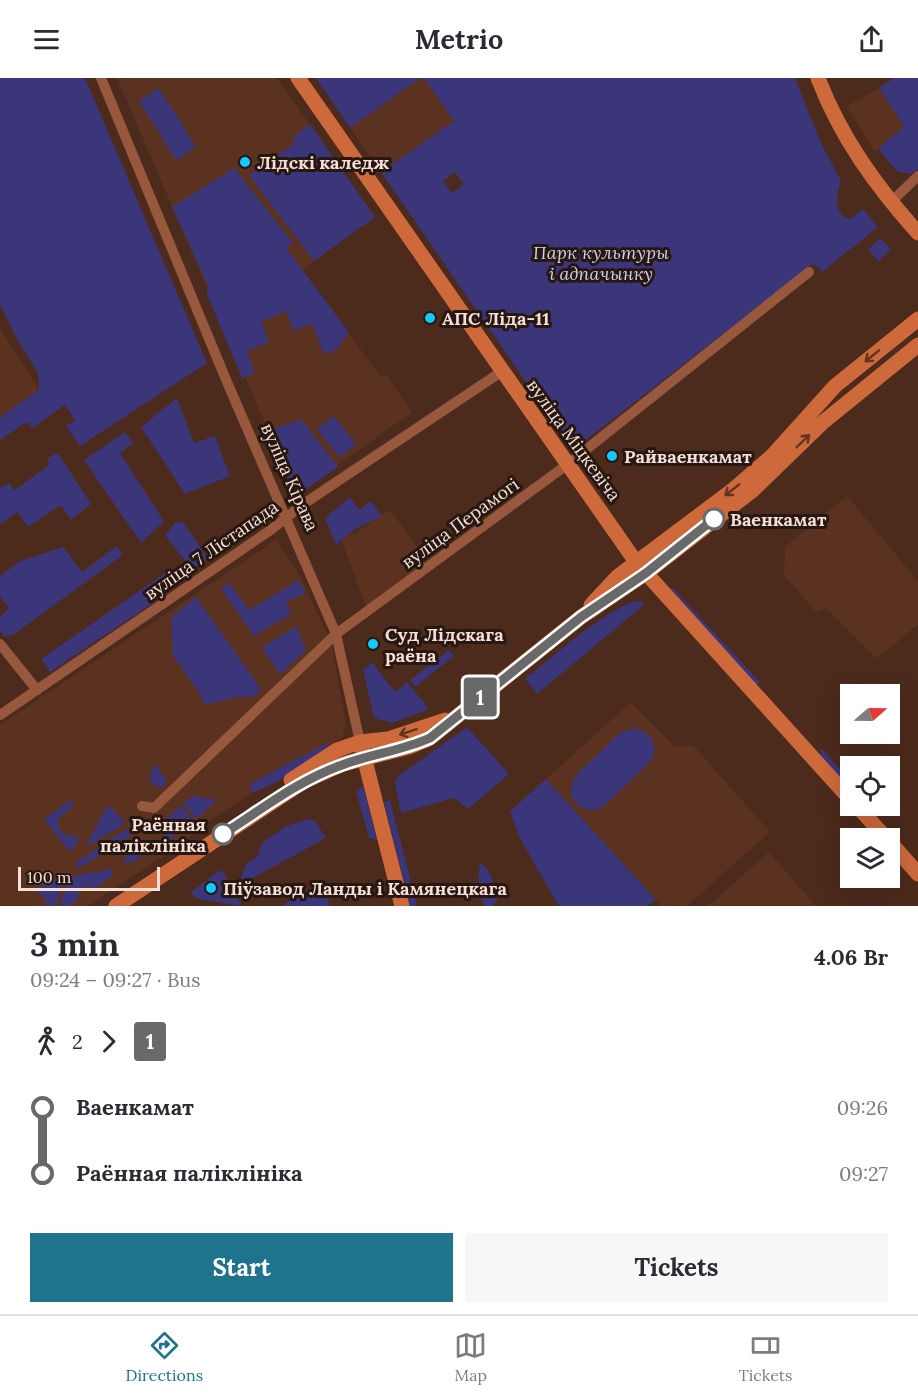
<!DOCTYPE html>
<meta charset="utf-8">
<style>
:root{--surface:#fff;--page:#f7f7f7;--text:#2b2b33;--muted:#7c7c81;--line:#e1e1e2;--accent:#20738d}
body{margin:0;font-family:Lora,serif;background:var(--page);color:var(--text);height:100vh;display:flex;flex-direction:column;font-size:22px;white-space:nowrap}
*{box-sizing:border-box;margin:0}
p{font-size:20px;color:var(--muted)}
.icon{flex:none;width:33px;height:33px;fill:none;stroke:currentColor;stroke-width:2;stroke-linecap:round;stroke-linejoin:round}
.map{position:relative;height:828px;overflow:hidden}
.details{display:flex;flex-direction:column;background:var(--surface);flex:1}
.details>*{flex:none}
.badge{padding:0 12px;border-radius:4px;font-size:21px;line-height:39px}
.needle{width:39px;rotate:70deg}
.buttons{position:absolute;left:840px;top:606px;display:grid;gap:12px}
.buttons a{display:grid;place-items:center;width:60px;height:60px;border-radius:0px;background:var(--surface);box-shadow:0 6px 24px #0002;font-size:30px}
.scale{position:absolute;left:18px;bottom:15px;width:142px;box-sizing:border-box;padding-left:6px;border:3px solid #f6dfd6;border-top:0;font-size:16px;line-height:21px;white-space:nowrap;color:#f6dfd6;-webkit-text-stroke:4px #271711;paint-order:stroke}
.map>.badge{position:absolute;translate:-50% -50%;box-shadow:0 0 0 3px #fff}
.legs{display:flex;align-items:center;gap:9px;height:66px;padding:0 30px;font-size:20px}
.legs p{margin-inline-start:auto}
.headline{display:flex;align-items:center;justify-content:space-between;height:102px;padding:0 30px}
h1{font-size:33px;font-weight:700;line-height:45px}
.button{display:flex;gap:12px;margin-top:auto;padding:12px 30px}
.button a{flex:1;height:69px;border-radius:0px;background:var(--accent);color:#fff;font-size:24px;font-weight:700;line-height:69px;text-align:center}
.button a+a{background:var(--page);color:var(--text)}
ul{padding:0 30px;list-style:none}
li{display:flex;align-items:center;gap:21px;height:66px;font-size:22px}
li i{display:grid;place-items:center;width:9px;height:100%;margin:0 8px;background:currentColor}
li i::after{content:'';width:15px;height:15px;margin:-8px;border:4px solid;border-radius:50%;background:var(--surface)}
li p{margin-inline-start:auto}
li:first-child i{background:linear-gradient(#0000 50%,currentColor 0)}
li:last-child i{background:linear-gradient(currentColor 50%,#0000 0)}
header{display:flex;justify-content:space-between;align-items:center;height:78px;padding:0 30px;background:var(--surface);font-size:27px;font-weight:700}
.dock{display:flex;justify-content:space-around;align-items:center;height:84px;border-top:2px solid var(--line);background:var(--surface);font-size:16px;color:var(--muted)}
.dock a{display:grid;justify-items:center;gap:3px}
.dock .selected{color:var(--accent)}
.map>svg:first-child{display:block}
.built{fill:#5b3220}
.green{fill:#3b357a;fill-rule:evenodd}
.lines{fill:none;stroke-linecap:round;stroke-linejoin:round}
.minor{stroke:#97583d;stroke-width:10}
.secondary{stroke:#cd693b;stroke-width:15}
.oneway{stroke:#613420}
.line-1-casing{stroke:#fff;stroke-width:14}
.line-1{stroke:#696969;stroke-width:9}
.poi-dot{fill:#12cafb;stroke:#271711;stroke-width:2}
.stop-1-dot{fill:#fff;stroke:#696969;stroke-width:3}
.labels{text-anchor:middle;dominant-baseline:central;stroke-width:6;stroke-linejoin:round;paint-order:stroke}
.poi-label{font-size:18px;font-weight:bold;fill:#f6dfd6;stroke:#271711;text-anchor:start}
.park-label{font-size:18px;font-style:italic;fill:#d0d1eb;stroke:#271711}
.street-label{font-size:18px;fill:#f6dfd6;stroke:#271711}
.stop-label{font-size:18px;font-weight:bold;fill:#f6dfd6;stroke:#271711;text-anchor:start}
</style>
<header><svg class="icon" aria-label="menu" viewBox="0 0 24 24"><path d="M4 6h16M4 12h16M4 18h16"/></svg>Metrio<svg class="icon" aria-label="share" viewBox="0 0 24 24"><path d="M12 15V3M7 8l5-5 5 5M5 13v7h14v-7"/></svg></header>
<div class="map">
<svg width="918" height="828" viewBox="0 0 918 828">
<rect width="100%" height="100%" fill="#4c2a1c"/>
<g class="built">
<polygon points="117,0 277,0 375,139 302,192 381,299 386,296 412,334 296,417"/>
<polygon points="420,0 424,0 454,43 381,94 350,50"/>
<polygon points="879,10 904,48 875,74 847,28"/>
<polygon points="0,250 39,312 0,339"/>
<polygon points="847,418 918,503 918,546 877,581 826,530 816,534 784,497 785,469"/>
<polygon points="390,432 427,482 367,531 341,461 357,454"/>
<polygon points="276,462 298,495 331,564 346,646 342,660 328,669 327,666 251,706 252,715 198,750 185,764 88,828 0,828 0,647"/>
<polygon points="631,624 674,668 693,667 770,754 687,828 662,828 546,701"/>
<polygon points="769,774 816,828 708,828"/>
</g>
<g class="green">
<polygon points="0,0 85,0 207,285 80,368 66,348 75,342 65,327 32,350 27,344 0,362 0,339 39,312 38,295 13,254 0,226"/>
<polygon points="316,0 420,0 350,50"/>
<path d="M424,0H795L820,63L841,103C836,117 833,136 850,141L863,131L878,149L822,194L814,185L573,372L381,94L454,43ZM455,94L464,106L452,115L443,103Z"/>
<polygon points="894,0 918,0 918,91 911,96 897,93 878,71 904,48 879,10"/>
<polygon points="159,10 196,69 176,82 139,23"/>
<polygon points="310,46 375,139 314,183 249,97 295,65 292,60"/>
<polygon points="234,90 293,165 286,170 349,254 337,271 324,276 312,246 294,253 286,233 261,244 269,264 247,273 255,295 242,300 206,214 209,210 172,129"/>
<polygon points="880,160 891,171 879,183 868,172"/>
<polygon points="177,320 194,365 215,358 230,398 185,416 141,349"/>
<polygon points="334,338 356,366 339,379 317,351"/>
<polygon points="301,341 338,389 296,418 269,353"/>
<polygon points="125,354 133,365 120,375 164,443 141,465 84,382"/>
<polygon points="58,375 91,426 71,442 61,427 28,449 17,434 0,446 0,410 8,405 15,412 49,387 47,380"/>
<polygon points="350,419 359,432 371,423 382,438 355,451 336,467 325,440"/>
<polygon points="176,444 184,445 208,481 192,492 165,457"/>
<polygon points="117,468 123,477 13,557 5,559 0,552 0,539 9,530 0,519 0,498 20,483 63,469 82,494"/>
<polygon points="171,491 170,500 162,505 166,516 50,594 41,581"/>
<polygon points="299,502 306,515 286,524 291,536 254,558 221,511 229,505 249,532"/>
<polygon points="672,509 760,604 756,609 669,513"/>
<polygon points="196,519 261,611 253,619 238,619 204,627 199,614 173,578 171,539"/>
<path d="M639,523L645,526L537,616L525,601C551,581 609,527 639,523Z"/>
<polygon points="296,548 306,572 280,596 262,570"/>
<polygon points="449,572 454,578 415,609 410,602"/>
<polygon points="372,584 395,614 407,604 429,631 392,645 374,640 363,592"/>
<polygon points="467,649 509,696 468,731 454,720 401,735 395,706 397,699"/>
<path d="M634,650C651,653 659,667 651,683L602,730C588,735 576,730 571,716L572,705L578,695L619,656Z"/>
<polygon points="327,665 328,669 275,705 252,715 250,706"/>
<polygon points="822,671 850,703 850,713 822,680 820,673"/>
<polygon points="156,687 166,701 165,707 159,710 150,704 152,689"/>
<polygon points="546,701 656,822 647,828 559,828 519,759 510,733"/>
<polygon points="363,708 377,762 369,760 356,713"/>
<polygon points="193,718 217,722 196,741 183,725"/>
<polygon points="72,721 73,729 59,740 57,746 64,757 74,757 79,763 70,774 44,741"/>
<polygon points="390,722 417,828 410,828 384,724"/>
<polygon points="181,728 194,744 165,764 163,743"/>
<polygon points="107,729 111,729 125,745 89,768 87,765"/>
<polygon points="309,741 315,743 326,760 238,808 246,786 258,778 261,766 286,748"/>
<polygon points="126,751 132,754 129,759 110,770 102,767"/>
<polygon points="133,762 137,762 145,771 145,775 136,783 123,785"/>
<polygon points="99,769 101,777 76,791 76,784"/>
<path d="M480,785C494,794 493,808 497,822L493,828H485C477,818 478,798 480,785Z"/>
<polygon points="112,791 112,798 95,810 85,808 79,813 78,821 68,828 60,828 69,799"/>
<polygon points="221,792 223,794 242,828 199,821 190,815 205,803 208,811 213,814 215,809 207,801"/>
<polygon points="61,800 65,801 55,828 45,826 45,818 38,816 37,810 48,803"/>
<polygon points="323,803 330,828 281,828"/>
</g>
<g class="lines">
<g class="minor">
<polyline points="101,0 227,304 336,556 360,664"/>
<polyline points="891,124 918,98"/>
<polyline points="0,566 37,612"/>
<polyline points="0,637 272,451 302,427 501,294"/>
<polyline points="142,728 154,730 336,556 568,386 809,194"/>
</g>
<g class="secondary">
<polyline points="298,0 636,484 850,721"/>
<path d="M818,0C841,60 876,108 918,155"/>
<polyline points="591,527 617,499 734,411 772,378 835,308 918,241"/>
<polyline points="362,671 402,828"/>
<polyline points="291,702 337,672 360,664 388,661 445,642"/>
<polyline points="857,728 886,760"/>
<polyline points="890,764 918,796"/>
<polyline points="116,828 303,704 343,686 409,669 430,660 581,539 646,495 753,412 822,345 918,267"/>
</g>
</g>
<defs><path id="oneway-shaft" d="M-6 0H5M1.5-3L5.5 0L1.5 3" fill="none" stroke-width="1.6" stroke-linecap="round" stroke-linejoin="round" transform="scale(1.5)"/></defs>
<g class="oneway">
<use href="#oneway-shaft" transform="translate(872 278) rotate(141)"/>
<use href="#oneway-shaft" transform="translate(803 363) rotate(-44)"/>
<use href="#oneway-shaft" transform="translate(732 412) rotate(142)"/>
<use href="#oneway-shaft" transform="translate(408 654) rotate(162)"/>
</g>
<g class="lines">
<defs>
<path id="line-1" d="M223,756C261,732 299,702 342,687C371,676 401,673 430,660L581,539L646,495L714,441"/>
</defs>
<use href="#line-1" class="line-1-casing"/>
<use href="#line-1" class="line-1"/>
</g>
<g class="poi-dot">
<circle cx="245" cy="84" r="6"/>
<circle cx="430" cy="240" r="6"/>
<circle cx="612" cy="378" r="6"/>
<circle cx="373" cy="566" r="6"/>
<circle cx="211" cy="810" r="6"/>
</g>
<g class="stop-1-dot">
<circle cx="714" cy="441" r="10"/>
<circle cx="223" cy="756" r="10"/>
</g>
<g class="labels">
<g class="poi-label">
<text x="257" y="84">Лідскі каледж</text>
<text x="442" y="240">АПС Ліда-11</text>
<text x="624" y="378">Райваенкамат</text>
<text x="385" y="556">Суд Лідскага<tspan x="385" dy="21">раёна</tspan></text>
<text x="223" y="810">Піўзавод Ланды і Камянецкага</text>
</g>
<g class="park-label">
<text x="601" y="174">Парк культуры<tspan x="601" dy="21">і адпачынку</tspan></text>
</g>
<g class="street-label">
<text transform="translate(574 362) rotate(54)">вуліца Міцкевіча</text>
<text transform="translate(290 399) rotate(66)">вуліца Кірава</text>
<text transform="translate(460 445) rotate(-36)">вуліца Перамогі</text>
<text transform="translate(211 472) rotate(-35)">вуліца 7 Лістапада</text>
</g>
<g class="stop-label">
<text x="730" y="441">Ваенкамат</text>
<text x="206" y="746" text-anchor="end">Раённая<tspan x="206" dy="21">паліклініка</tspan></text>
</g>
</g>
</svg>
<div class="buttons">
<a><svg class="needle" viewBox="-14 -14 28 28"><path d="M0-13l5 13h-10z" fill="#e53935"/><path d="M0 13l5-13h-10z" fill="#7c7c81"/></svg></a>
<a><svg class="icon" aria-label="locate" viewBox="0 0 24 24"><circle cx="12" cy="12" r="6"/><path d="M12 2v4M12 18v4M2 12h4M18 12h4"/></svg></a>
<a><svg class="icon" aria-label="layers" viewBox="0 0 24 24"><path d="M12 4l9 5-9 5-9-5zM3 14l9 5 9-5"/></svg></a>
</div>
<div class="scale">100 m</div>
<b class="badge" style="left:480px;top:619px;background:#696969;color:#fff">1</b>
</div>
<section class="details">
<div class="headline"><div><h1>3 min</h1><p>09:24 – 09:27 · Bus</p></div><b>4.06 Br</b></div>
<div class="legs"><svg class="icon" aria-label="walk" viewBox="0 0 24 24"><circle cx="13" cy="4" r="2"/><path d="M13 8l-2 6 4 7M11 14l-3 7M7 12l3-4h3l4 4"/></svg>2<svg class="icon" aria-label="forward" viewBox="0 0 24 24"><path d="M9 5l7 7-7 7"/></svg><b class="badge" style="background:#696969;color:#fff">1</b></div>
<ul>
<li><i style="color:#696969"></i><b>Ваенкамат</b><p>09:26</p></li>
<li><i style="color:#696969"></i><b>Раённая паліклініка</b><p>09:27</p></li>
</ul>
<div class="button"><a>Start</a><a>Tickets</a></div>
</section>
<nav class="dock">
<a class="selected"><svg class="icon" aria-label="directions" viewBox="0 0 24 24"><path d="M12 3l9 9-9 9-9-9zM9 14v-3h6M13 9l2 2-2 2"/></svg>Directions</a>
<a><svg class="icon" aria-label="map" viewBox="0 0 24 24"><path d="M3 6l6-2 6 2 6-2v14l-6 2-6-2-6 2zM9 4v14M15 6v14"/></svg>Map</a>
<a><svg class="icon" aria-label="tickets" viewBox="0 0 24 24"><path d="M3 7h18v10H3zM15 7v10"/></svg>Tickets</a>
</nav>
